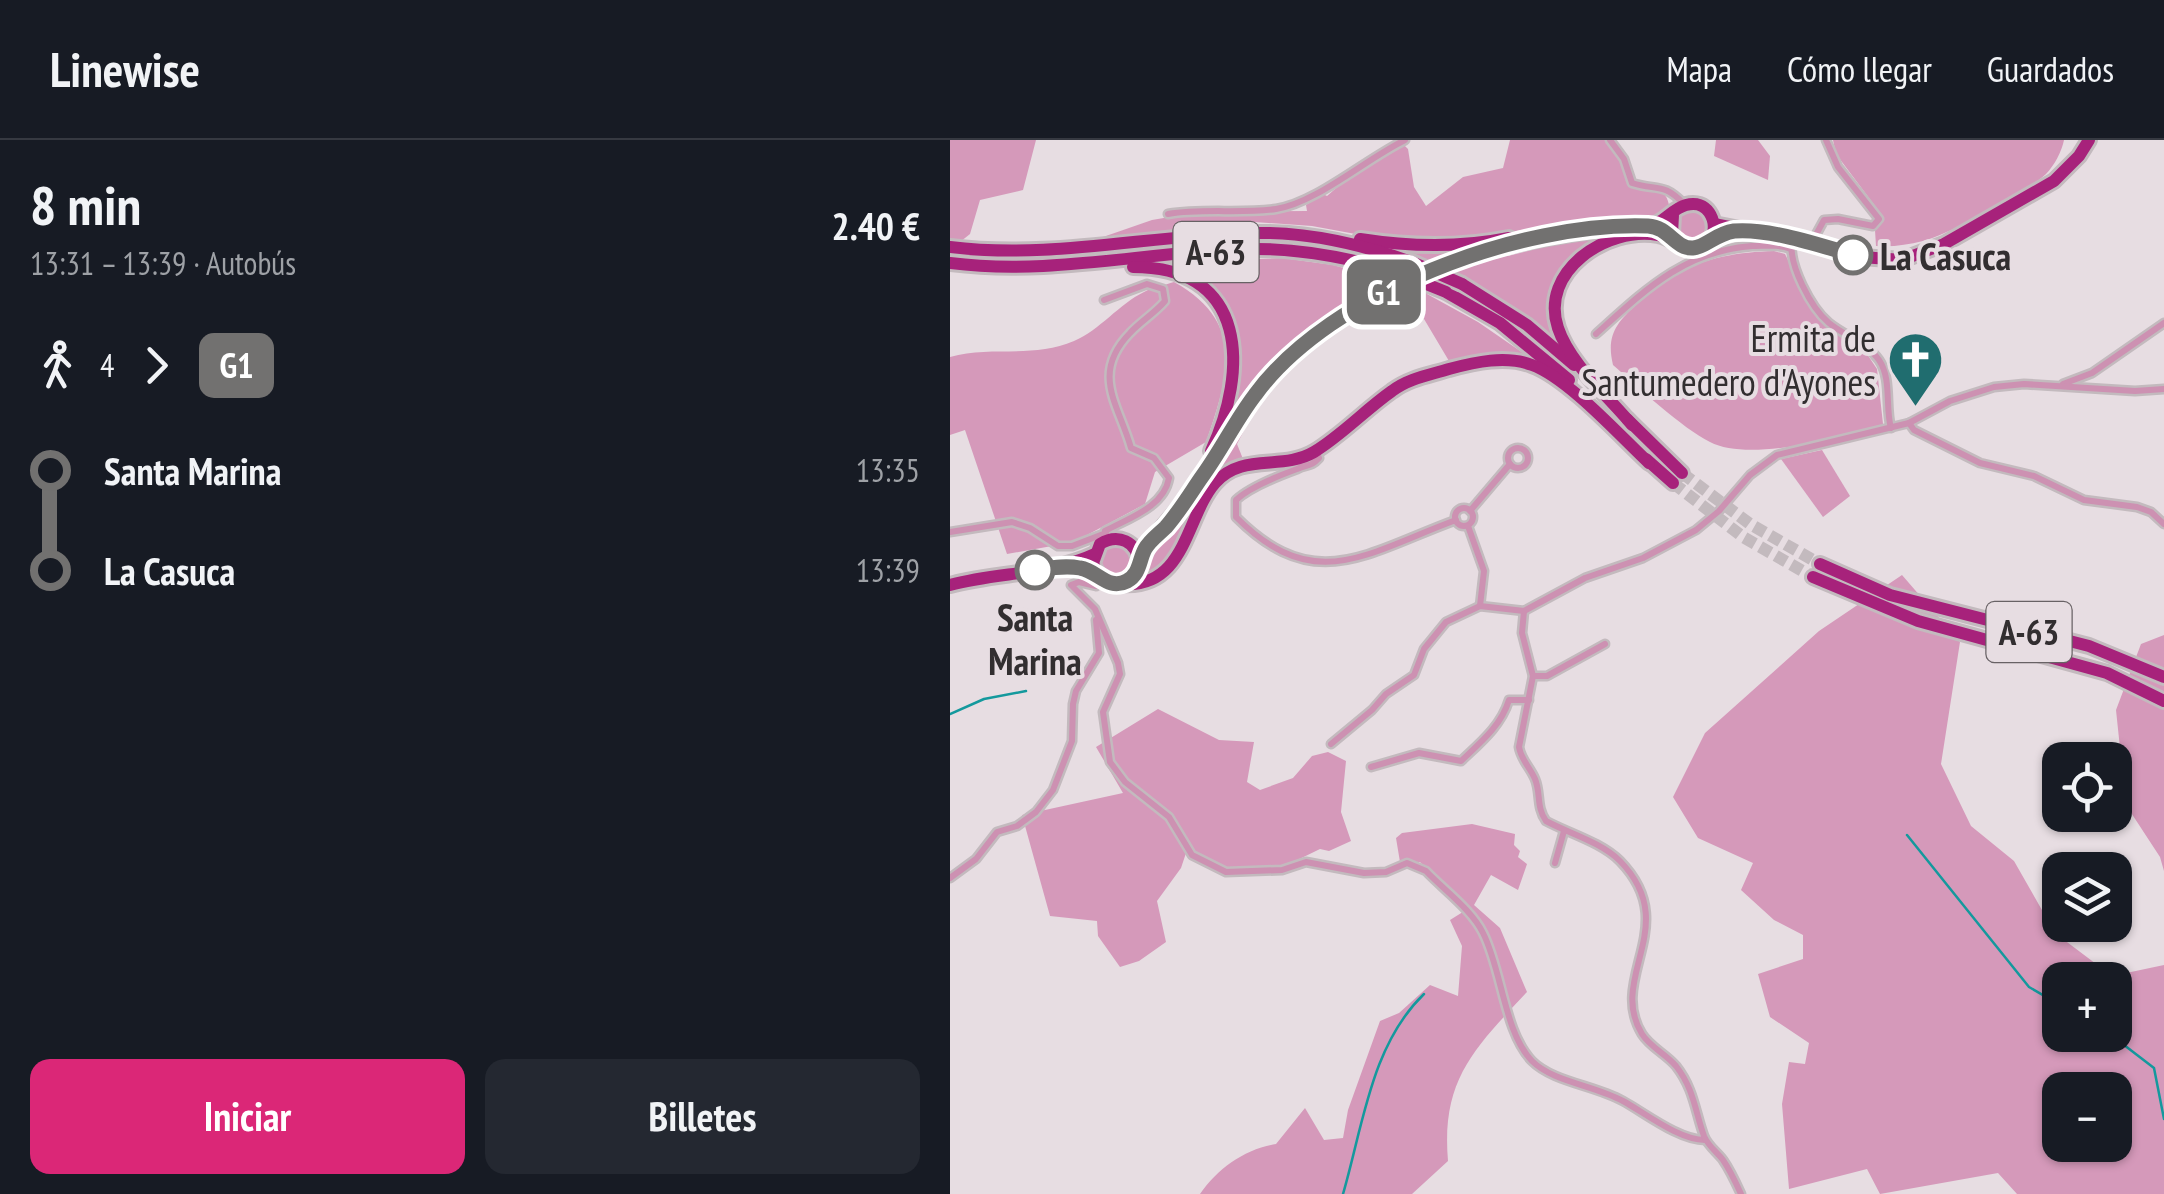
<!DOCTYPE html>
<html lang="es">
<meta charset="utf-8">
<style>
:root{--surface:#171b24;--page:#242831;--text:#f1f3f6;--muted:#9ea1a6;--line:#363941;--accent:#db2777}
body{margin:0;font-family:"PT Sans Narrow",sans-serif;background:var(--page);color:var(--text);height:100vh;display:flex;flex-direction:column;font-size:38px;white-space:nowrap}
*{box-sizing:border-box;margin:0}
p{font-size:32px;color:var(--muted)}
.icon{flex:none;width:55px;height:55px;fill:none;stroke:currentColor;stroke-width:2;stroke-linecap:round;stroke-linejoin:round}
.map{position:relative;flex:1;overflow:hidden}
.side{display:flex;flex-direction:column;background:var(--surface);width:950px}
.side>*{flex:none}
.badge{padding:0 20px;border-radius:15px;font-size:35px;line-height:65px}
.tools{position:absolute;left:1092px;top:602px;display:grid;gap:20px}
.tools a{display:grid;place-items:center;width:90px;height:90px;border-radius:20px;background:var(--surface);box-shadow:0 2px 8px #0004;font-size:50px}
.map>.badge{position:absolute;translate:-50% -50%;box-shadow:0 0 0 5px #fff}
.legs{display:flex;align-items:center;gap:15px;height:110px;padding:0 30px;font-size:32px}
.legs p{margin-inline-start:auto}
.summary{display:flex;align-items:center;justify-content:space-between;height:170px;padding:0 30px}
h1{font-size:55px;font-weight:700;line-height:75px}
.primary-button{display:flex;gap:20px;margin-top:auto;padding:20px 30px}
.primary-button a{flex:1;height:115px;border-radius:20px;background:var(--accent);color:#fff;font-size:40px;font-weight:700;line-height:115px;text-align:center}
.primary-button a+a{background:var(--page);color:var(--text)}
ul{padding:0 30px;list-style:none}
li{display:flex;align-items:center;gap:35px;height:100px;font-size:38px}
li i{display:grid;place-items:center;width:15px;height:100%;margin:0 12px;background:currentColor}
li i::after{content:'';width:25px;height:25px;margin:-12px;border:8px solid;border-radius:50%;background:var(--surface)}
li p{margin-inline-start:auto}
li:first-child i{background:linear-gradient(#0000 50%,currentColor 0)}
li:last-child i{background:linear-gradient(currentColor 50%,#0000 0)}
header{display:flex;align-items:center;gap:60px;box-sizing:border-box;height:140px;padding:0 50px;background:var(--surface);border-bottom:2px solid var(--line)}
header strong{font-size:48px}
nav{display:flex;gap:55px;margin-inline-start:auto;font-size:35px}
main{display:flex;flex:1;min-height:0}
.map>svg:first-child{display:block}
.green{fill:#d599ba;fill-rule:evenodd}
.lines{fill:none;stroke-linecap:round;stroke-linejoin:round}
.stream{stroke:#14999d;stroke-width:2.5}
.highway-tunnel{stroke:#c3babe;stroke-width:12;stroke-dasharray:12 6;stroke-linecap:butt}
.street-casing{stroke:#c3babe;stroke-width:11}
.highway-casing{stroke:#c3babe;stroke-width:18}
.street{stroke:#cd91b2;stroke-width:6}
.highway{stroke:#a7227b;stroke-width:12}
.highway-bridge-casing{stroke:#c3babe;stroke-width:18;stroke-linecap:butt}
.highway-bridge{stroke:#a7227b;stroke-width:12}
.line-1-casing{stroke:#fff;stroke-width:22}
.line-1{stroke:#727170;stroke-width:15}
.stop-1-dot{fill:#fff;stroke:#727170;stroke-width:5}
.labels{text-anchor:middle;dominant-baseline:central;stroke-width:8;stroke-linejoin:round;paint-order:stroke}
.shield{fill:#e7dde2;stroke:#686265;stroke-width:2.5}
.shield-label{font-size:35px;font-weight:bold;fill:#322e30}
.stop-label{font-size:38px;font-weight:bold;fill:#322e30;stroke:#e7dde2;text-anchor:start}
.poi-label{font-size:38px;fill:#322e30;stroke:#e7dde2;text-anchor:end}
</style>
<header>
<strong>Linewise</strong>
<nav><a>Mapa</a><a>Cómo llegar</a><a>Guardados</a></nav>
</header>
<main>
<section class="side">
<div class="summary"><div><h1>8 min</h1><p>13:31 – 13:39 · Autobús</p></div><b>2.40 €</b></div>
<div class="legs"><svg class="icon" aria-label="walk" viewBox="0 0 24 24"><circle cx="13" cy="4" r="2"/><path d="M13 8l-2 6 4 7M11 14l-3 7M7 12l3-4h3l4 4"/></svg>4<svg class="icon" aria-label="forward" viewBox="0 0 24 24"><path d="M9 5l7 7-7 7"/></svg><b class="badge" style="background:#727170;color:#fff">G1</b></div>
<ul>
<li><i style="color:#727170"></i><b>Santa Marina</b><p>13:35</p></li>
<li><i style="color:#727170"></i><b>La Casuca</b><p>13:39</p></li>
</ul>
<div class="primary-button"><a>Iniciar</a><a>Billetes</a></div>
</section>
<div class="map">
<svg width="1214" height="1054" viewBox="0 0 1214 1054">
<rect width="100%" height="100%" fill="#e7dde2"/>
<g class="green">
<polygon points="0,0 86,0 73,50 30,60 20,94 0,110"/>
<path d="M560,0H656L671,20L678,44C694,52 715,42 719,65L713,75L705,78L619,83L498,101L411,95L362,86L304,82L153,97L202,80L249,72L357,71L356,65L373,54L377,56L399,37L453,4L458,9L464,47L476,66L513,37L553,28Z"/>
<polygon points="766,0 808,0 820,16 818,40 764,16"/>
<path d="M883,0H1114C1112,11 1104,26 1096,34C1074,54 1002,93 973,101C957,105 943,107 926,106L925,90L934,78L886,14Z"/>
<circle cx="742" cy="86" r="17"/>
<polygon points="665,96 611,131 608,204 551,159 513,138 477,154 528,182 586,222 499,221 455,147 508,126 555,112 558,116 602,105"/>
<polygon points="528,107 443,141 322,226 293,262 270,299 289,226 267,159 205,123 332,118 383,125 433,139 476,122 439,109"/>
<path d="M824,111L835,114L867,178L917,214L927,229L933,284L928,289C886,298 798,322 760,302C732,288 688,247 663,225C656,196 666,183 687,164C732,124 765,113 824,111Z"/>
<path d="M224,142C296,182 279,236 256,302L205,332L195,364L124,402L57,414L15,290L0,295V217C40,205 83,219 124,201C150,190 169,164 194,152C203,147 215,145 224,142Z"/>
<path d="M327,235L330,238L300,279L287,304L293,319C286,322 277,324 271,330C249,354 233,427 196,431L193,427L195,419L247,356L294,279Z"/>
<polygon points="872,310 900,356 873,377 831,319"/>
<circle cx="166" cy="421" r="17"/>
<path d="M952,435L1010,502L991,624L1021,686L1064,721L1105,793L1162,836L1214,825V1054H1067L1048,1033L930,1054L917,1029L839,1049L832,964L839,922L855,924L859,903L820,877L808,834L853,819V795L824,780L791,750L803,723L748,698L723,657L755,593L869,491ZM1110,840H1165V895H1110ZM1110,950H1165V1005H1110Z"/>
<polygon points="1214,495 1214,731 1210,717 1176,665 1166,570 1191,504"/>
<polygon points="208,569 269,600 304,602 297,642 310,650 343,638 362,616 378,612 396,621 391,672 401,701 379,711 370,709 333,727 290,729 274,728 238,707 231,728 207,761 216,802 189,821 170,827 148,796 147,781 100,776 72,675 173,653 146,607"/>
<path d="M522,684L565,694L564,705L570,711L568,717L577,724L568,750L541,735L524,765L550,788L577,852C525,908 491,939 498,1021L462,1054H250C268,1028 295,1009 326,1004L355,968L374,1000L393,998L398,970L430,881L449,873L480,845L508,856L512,806L500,780L516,770L470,722H450L446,698L452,693Z"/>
</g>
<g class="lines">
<g class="stream">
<polyline points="0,574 34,559 76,551"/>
<polyline points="957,695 1079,847 1110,865"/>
<polyline points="1161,895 1204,928 1214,979"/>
<path d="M393,1054C413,986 421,905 474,854"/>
</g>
<g class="highway-tunnel">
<polyline points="732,333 800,384 870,424"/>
<polyline points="723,343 793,397 863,437"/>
</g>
<defs>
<g id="street">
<path d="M660,0L674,19L682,43C707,51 713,42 734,64"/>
<path d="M218,74C254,68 290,74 326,69C366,63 416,19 455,0"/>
<path d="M842,101C838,124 861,168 879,183C895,196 917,203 929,220C942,239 935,267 941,288"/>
<polyline points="862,102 874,80 888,79 923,86 929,79 888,27 876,0"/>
<path d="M154,160L197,144L213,149L215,161C205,173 191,181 180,193C140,234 169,265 181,308L204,318L219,338C214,367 179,378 155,391"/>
<path d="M646,194C694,151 734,111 802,106C816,106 828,104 841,109"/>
<polyline points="1113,244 1142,233 1214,183"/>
<polyline points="959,283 964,290 1030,323 1084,336 1134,360 1187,367 1201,372 1214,384"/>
<circle cx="568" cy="318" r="10"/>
<path d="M366,311L369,318C361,327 357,324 347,329C328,336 300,347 286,360V377C365,456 416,413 506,380"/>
<circle cx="514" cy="377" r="9"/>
<polyline points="520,371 560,324"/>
<polyline points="518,386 534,431 530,466"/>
<polyline points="0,392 62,382 80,388 108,406 122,406 156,393"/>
<path d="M152,440L146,446L129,442L121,445L145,469L168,523L170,534L153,572L160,622L175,642L219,677L242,715L276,732L332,730L356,722L414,733L436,732L457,723L476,731C493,749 522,770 533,793C552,830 554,892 582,921C603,942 644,945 673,961C695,973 729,1000 755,1000"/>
<path d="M574,471L572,493L583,536L569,607C571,620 580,627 585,639C591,653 586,667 596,681C618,693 651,702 670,721C733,786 657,837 692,894C700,907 716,914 726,926C744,949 745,971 754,996C758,1006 767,1012 773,1020C780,1030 786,1043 791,1054"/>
<polyline points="583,536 597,536 655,504"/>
<polyline points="381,604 422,570 436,554 464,535 474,509 496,482 530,466 574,471 635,438 693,418 746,390 769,371 800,335 827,315 959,283 1000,261 1044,247 1074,244 1185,251 1214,249"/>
<path d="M421,627L469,613L511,621C530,603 551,586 559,560H579"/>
<polyline points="605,723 614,691"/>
<polyline points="0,738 26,719 47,692 67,686 86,672 103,650 122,601 123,564 126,551 149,513 146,480"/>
</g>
<g id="highway">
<polyline points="764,84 861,103 912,117 952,120 994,104 1104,41 1129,16 1139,0"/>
<path d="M410,99C461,107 509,108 559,98"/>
<path d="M0,107C103,120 203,94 306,93C360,92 414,105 464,123"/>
<path d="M0,123C101,136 198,111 299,109C349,108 396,117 444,131"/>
<path d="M183,127C299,127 298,231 261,311"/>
<polyline points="512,144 577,185 624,225"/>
<polyline points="496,152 550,183 619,240"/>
<polyline points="677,279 732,333"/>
<path d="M682,285C658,256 620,224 608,188C589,131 657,86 708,95C715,96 723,101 729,104"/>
<polyline points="696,319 723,343"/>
<path d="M189,423C187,401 168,393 150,404L143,423C148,440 167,453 183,437C191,429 192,413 199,403C220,378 242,354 260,326C287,283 311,239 351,205C425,143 526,108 621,94C646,90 672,90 697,87C714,84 721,69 736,65C757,59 768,80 762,97L747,108L730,105L722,94L723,75"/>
<polyline points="870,424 940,455 1139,506 1214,537"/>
<polyline points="863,437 968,481 1157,533 1214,561"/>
<path d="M173,444C236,448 236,376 265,343C292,312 332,331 364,312C392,295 415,270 442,251C459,238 480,235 499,229C525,222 556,215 582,225C618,238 670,296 699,323"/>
<path d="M0,445C47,432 100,435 145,414"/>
</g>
</defs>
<use href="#street" class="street-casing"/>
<use href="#highway" class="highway-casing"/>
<use href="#street" class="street"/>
<use href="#highway" class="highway"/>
<defs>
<g id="highway-bridge">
<polyline points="464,123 512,144"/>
<polyline points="444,131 496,152"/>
</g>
</defs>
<use href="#highway-bridge" class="highway-bridge-casing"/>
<use href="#highway-bridge" class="highway-bridge"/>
</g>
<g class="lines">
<defs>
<path id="line-1" d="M85,430C100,428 115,425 130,428C148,431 158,451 177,441C190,434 189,420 195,409C200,400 209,394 216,387C229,372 240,354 251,338C271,311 285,281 305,255C380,152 572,81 698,86C719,87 725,109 743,108C756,107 765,94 784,91C819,88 869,105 903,115"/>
</defs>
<use href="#line-1" class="line-1-casing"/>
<use href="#line-1" class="line-1"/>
</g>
<defs>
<symbol id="church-pin" viewBox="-11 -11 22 30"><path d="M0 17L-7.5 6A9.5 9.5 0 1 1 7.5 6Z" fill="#206d6f" stroke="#e7dde2"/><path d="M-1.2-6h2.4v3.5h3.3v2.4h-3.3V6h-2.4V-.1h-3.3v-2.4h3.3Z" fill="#fff"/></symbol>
</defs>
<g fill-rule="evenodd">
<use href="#church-pin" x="934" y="188" width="63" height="86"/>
</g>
<g class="stop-1-dot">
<circle cx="903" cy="115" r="18"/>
<circle cx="85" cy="430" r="18"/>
</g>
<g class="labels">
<g class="shield">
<rect x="223.5" y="82" width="85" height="60" rx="8"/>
<rect x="1036.5" y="462" width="85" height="60" rx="8"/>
</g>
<g class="shield-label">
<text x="266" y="112">A-63</text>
<text x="1079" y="492">A-63</text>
</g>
<g class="stop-label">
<text x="930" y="115">La Casuca</text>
<text x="85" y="476" text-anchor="middle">Santa<tspan x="85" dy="44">Marina</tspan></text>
</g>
<g class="poi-label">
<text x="926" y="197">Ermita de<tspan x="926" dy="44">Santumedero d'Ayones</tspan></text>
</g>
</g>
</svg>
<div class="tools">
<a><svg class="icon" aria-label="locate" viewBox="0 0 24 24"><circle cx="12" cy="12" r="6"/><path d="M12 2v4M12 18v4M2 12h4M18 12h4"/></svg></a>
<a><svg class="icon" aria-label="layers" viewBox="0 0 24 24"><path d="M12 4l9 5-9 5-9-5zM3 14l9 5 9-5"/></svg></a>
<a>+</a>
<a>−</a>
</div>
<b class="badge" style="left:434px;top:152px;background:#727170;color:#fff">G1</b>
</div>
</main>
